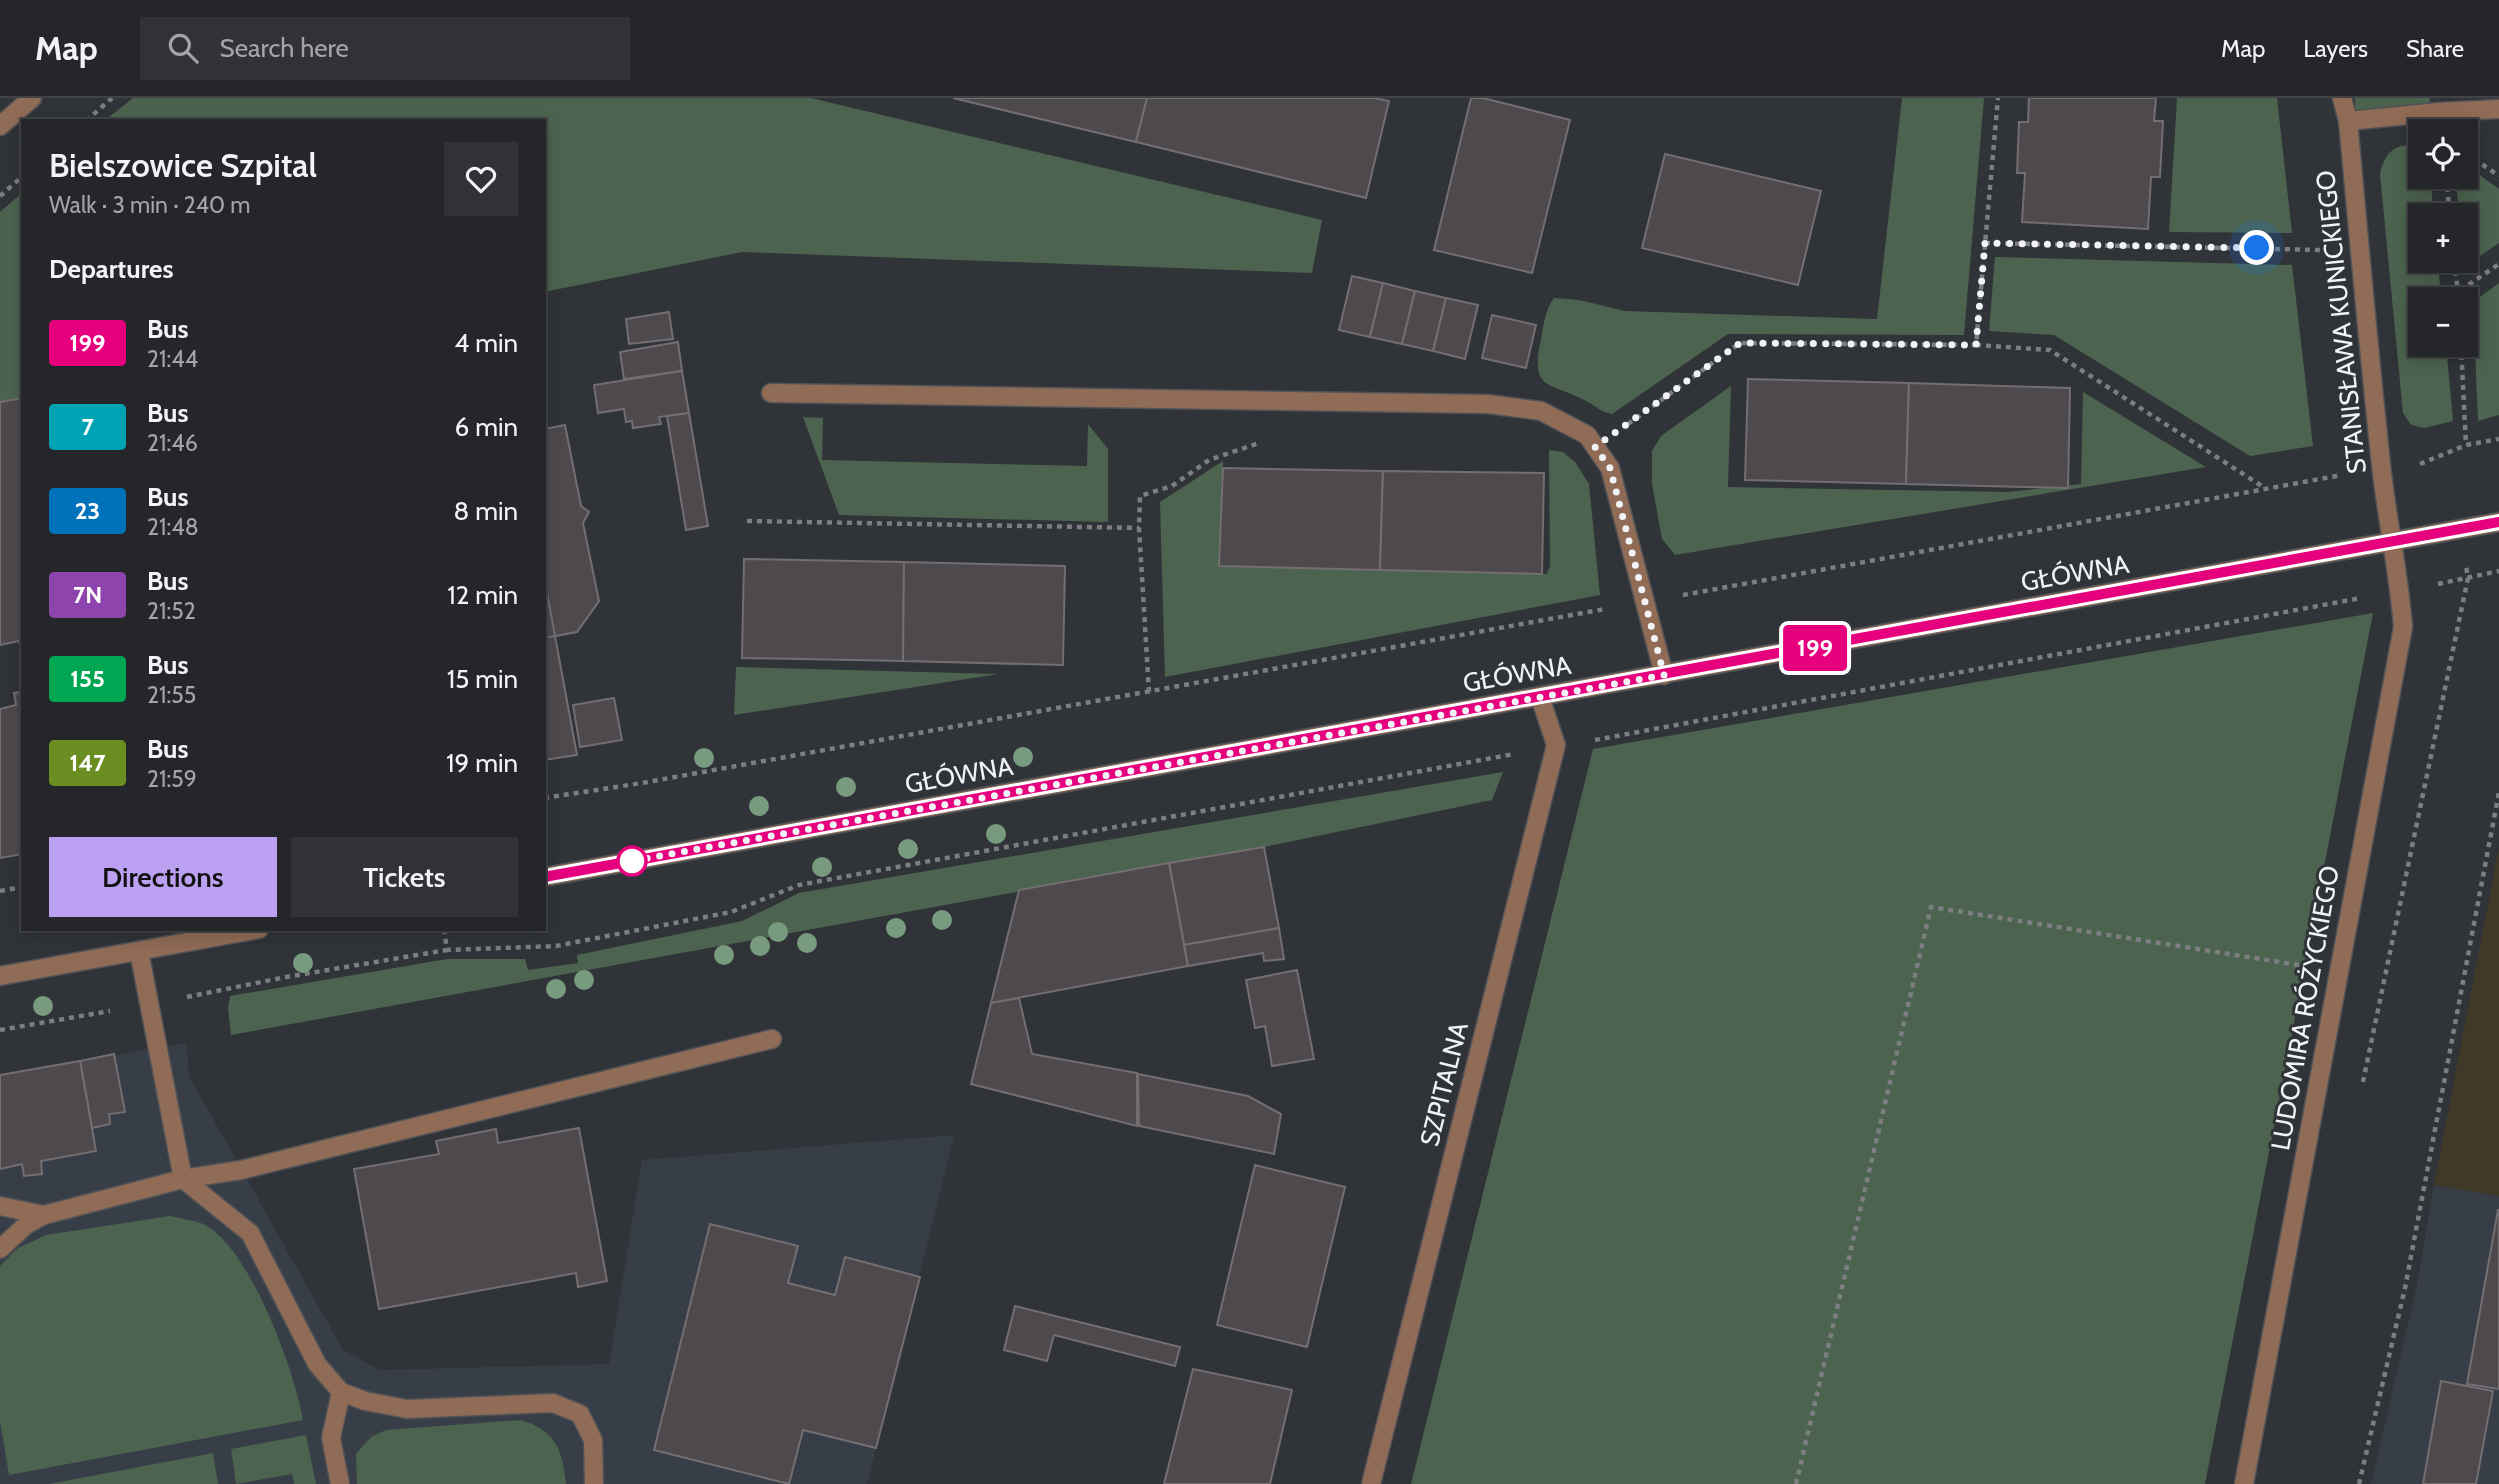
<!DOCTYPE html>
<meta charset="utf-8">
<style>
:root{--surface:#242629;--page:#303235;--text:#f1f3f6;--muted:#a3a5a8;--line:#414346;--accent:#bca0f2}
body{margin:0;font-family:Cabin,sans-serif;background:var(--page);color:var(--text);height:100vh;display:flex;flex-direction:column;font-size:26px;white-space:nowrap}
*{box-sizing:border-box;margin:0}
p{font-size:23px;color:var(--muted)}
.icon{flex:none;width:38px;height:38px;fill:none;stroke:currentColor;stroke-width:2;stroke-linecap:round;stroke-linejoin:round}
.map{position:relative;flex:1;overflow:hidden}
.sheet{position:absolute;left:21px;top:21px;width:525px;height:812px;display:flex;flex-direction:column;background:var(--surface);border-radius:0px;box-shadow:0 4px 18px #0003,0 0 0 2px var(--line)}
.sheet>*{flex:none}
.badge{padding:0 14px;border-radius:5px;font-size:24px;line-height:46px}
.fabs{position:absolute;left:2408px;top:21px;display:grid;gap:14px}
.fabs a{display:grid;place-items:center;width:70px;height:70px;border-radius:0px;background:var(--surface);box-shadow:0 4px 18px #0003,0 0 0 2px var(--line);font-size:35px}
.you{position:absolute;width:35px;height:35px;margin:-18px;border:5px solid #fff;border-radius:50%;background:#1a73e8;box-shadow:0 0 0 10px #1a73e833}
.map>.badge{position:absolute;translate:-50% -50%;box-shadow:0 0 0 4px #fff}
h2{padding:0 28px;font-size:26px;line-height:63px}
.round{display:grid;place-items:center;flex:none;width:74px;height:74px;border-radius:0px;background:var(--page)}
.overview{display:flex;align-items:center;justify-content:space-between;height:119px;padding:0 28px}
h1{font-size:33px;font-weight:600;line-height:52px}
.action{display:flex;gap:14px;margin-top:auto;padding:14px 28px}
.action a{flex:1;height:80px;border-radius:0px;background:var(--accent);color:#111;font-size:28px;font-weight:600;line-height:80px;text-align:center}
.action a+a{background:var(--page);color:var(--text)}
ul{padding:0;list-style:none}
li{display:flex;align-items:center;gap:21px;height:84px;padding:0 28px}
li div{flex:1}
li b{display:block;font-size:26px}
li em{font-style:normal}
li .badge{min-width:77px;font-weight:700;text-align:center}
header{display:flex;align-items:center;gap:42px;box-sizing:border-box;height:98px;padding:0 35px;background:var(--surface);border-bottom:2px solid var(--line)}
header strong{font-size:33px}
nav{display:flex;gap:38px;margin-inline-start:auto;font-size:24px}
.search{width:490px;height:63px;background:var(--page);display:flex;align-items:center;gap:18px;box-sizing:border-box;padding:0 24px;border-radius:0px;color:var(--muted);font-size:26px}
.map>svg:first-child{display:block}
.built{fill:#373e47}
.education{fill:#413928}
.green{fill:#4c644f}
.building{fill:#4e494d;stroke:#736e72;stroke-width:2}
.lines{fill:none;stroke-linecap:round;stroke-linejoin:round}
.service-casing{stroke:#4f5256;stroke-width:21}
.minor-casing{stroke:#4f5256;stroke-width:21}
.tertiary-casing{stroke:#4f5256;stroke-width:21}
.path{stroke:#7c7e82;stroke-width:4.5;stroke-dasharray:5 5;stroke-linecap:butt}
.service{stroke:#906b56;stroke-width:18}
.minor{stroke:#906b56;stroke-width:18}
.tertiary{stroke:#906b56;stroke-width:18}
.tree{fill:#789b7f}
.line-casing{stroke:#fff;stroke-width:16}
.line{stroke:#e6007e;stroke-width:10}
.walk{stroke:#f1f3f6;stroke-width:7;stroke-dasharray:0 12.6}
.stop-dot{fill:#fff;stroke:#e6007e;stroke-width:3.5}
.labels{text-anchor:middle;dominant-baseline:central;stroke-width:6;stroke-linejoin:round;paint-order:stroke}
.street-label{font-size:26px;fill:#f1f3f6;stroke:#303337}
</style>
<header>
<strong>Map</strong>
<div class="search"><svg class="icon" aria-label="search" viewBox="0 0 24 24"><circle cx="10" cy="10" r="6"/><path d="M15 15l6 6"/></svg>Search here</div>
<nav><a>Map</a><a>Layers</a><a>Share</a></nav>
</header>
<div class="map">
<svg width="2499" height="1386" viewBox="0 0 2499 1386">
<rect width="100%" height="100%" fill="#303337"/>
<g class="built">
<polygon points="187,945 189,978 343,1252 380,1272 609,1266 642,1062 954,1037 867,1386 0,1386 0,977"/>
<polygon points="2434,1087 2499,1098 2499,1386 2371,1386 2417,1187"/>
</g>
<polygon class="education" points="2499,749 2499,1098 2434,1087"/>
<g class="green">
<polygon points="133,0 811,0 1322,122 1312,175 742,154 544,194 544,23 104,23"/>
<path d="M1902,0H1984L1964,237L1728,236L1612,316C1601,314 1597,309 1588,304C1551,283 1529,295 1541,241C1544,226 1545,212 1554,200L1579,202L1625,213L1877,221Z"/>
<polygon points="2177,0 2277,0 2292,135 2169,134"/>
<polygon points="2355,0 2430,0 2429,7 2355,13"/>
<path d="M2420,46V79H2430L2434,117H2420V163H2438L2441,201H2420V247H2446L2453,323L2424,330L2411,327L2403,315L2380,76C2386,51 2395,47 2420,46Z"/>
<polygon points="2466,67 2499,91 2499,145 2467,167 2466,117 2460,117 2455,79 2466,79"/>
<polygon points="23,94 23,300 0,304 0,114"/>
<polygon points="1995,159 2292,167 2313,348 2250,358 2054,237 1989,233"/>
<polygon points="2499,185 2499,317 2478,323 2473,204"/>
<polygon points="1731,288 1728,389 2008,394 2081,386 2083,294 2206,369 1675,457 1662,441 1652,386 1652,353 1661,338"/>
<polygon points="803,319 823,320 822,362 1087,368 1088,326 1108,351 1108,424 839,417"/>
<polygon points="1549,352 1563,354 1575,364 1589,386 1600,497 1165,579 1160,404 1223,363 1220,468 1547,476 1550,468"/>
<polygon points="2373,515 2205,1386 1411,1386 1593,651"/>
<polygon points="736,569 999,576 734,617"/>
<polygon points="1503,674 1492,702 1264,749 231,937 228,910 230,898 447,861 525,861 528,872 578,865 577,857 742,823 799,795"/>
<path d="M170,1118C182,1121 197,1122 207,1128C251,1154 294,1271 303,1322L9,1377L0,1323V1168L18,1150L46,1137Z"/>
<path d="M521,1322C556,1333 562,1351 566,1386H357L356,1356L371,1339L386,1332Z"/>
<polygon points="306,1337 316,1386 294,1386 292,1376 236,1386 231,1351"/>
<polygon points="213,1355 218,1386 49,1386"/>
</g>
<g class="building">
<polygon points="953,0 1147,0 1136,44"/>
<polygon points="1147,0 1374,0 1389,3 1366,100 1136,44"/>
<polygon points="1471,0 1483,0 1570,22 1532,175 1434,152"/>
<polygon points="2029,0 2156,0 2154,23 2163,23 2160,79 2151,79 2148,131 2022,124 2025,75 2017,75 2019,24 2028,24"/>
<polygon points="1665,56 1821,93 1798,187 1642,150"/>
<polygon points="1352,178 1383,185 1370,239 1339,232"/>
<polygon points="1383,185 1415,193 1402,246 1370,239"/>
<polygon points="1415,193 1446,200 1433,253 1402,246"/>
<polygon points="1446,200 1478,207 1465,261 1433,253"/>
<polygon points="669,214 673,241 629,246 626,221"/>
<polygon points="1492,217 1536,227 1526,270 1482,260"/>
<polygon points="678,244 682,273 624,281 620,254"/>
<polygon points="682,273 689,315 659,319 661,326 633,330 632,323 626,324 624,311 598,315 594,287"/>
<polygon points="1748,281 1909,285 1906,386 1745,382"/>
<polygon points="1909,285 2070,290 2068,390 1906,386"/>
<polygon points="23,300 23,561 19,543 0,547 0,304"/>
<polygon points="689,315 708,428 686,432 667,318"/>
<polygon points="565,327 581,408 589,414 583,425 599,503 577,534 555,538 544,480 544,331"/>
<polygon points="1223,370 1383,373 1380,472 1219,468"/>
<polygon points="1383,373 1544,375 1542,476 1380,472"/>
<polygon points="744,461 904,464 903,563 742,560"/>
<polygon points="904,464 1065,468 1063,567 903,563"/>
<polygon points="544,480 555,538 544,540"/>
<polygon points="555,538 577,657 544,662 544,540"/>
<polygon points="23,594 23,756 0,760 0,611 16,607 14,595"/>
<polygon points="614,600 622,642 580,649 573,607"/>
<polygon points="1264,749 1279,830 1184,847 1169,765"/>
<polygon points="1169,765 1188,868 991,905 1019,792"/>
<polygon points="1279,830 1284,861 1264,863 1263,855 1188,868 1184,847"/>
<polygon points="1297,872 1314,961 1272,968 1265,928 1255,930 1246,882"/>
<polygon points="1019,900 1032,956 1137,975 1137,1028 971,986 991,905"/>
<polygon points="114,956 125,1014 109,1016 110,1026 92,1030 80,963"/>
<polygon points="80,963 96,1053 41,1063 42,1076 24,1078 22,1066 0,1071 0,977"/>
<polygon points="1138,976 1248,998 1281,1016 1274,1056 1139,1028"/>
<polygon points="579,1030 607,1183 578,1189 576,1175 379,1211 354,1071 439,1056 436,1043 496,1031 498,1045"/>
<polygon points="1255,1067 1345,1089 1307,1249 1217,1227"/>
<polygon points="2498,1112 2499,1112 2499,1291 2467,1286"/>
<polygon points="710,1126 798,1148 788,1185 835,1197 845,1159 920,1179 876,1350 803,1332 789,1386 654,1352"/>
<polygon points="1015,1208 1180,1249 1175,1268 1054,1237 1047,1263 1004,1252"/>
<polygon points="1193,1271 1292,1292 1270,1386 1164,1386"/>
<polygon points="2441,1283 2493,1293 2476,1386 2423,1386"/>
</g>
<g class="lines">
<defs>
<g id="service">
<polyline points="2348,23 2439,14 2499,11"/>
<polyline points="771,295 1488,306 1541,313 1587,337 1610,370 1664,577"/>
<polyline points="139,853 183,1081 250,1135 317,1266 341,1294 365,1303 407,1311 553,1305 580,1316 593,1342 594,1386"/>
<polyline points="0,1108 44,1117"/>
<polyline points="0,1151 26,1127 44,1117 183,1081 241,1072 772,941"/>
<polyline points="340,1386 331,1340 341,1294"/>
</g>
<g id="minor">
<polyline points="1371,1386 1556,647 1540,599"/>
<path d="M2244,1386L2403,529C2399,477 2388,426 2382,375C2369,258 2359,141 2348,23L2342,0"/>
</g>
<g id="tertiary">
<polyline points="0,28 32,0"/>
<polyline points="544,779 2499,424"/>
<polyline points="0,878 259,831"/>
</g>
</defs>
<use href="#service" class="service-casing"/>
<use href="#minor" class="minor-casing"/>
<use href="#tertiary" class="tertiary-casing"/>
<g class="path">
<polyline points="86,23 112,0"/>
<polyline points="2466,55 2499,78"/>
<polyline points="2446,79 2450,117"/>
<polyline points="0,98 23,78"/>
<polyline points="1985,145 2320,152"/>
<polyline points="2454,163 2458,194"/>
<polyline points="2458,201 2458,194 2499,166"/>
<polyline points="1976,247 2050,252 2265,390"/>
<polyline points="2461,247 2466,347"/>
<polyline points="1628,326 1740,245 1976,247 1998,0"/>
<polyline points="2420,366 2466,347 2499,341"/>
<polyline points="747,423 1139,430"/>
<polyline points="2438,486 2499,473"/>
<polyline points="1683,497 2342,377"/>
<polyline points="1149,594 1139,430 1140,398 1172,388 1209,362 1259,345"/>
<polyline points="1595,642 2361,500"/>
<polyline points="544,700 642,685 1605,511"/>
<polyline points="0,793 23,789"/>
<polyline points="444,831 447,852 556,848 731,814 799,787 1514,656"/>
<polyline points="187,899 286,879 447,852"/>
<polyline points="0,932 110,913"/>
<polyline points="2363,984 2468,480 2466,468"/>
<polyline points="1796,1386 1931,809 2299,867"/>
<polyline points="2359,1386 2405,1190 2499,694"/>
</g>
<use href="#service" class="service"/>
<use href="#minor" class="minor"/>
<use href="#tertiary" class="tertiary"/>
</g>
<g class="tree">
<circle cx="1023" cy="659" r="10"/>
<circle cx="704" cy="660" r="10"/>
<circle cx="846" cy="689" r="10"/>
<circle cx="759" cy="708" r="10"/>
<circle cx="996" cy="736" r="10"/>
<circle cx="908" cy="751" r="10"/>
<circle cx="822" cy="769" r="10"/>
<circle cx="942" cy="822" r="10"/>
<circle cx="896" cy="830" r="10"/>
<circle cx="778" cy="834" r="10"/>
<circle cx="807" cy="845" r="10"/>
<circle cx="760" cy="848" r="10"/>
<circle cx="724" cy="857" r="10"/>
<circle cx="303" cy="865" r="10"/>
<circle cx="584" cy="882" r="10"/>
<circle cx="556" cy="891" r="10"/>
<circle cx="43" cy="908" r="10"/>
</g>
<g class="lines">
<defs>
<polyline id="line" points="544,779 2499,424"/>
</defs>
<use href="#line" class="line-casing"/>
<use href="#line" class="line"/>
<polyline class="walk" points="632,763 621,765 1664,577 1610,370 1595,349 1740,245 1976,247 1985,145 2257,150"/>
</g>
<circle class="stop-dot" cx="632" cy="763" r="14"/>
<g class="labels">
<g class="street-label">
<text transform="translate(2341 224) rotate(-96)">STANISŁAWA KUNICKIEGO</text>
<text transform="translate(2075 475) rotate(-10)">GŁÓWNA</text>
<text transform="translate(1517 576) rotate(-10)">GŁÓWNA</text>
<text transform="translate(959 677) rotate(-10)">GŁÓWNA</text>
<text transform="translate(2305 910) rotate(-80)">LUDOMIRA RÓŻYCKIEGO</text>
<text transform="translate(1444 986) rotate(-76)">SZPITALNA</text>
</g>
</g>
</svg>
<div class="fabs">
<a><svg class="icon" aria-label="locate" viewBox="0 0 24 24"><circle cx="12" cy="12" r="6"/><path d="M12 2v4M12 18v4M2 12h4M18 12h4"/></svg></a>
<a>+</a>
<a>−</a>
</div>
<div class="you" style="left:2257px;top:150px"></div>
<b class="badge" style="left:1815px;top:550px;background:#e6007e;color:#fff">199</b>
<section class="sheet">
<div class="overview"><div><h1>Bielszowice Szpital</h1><p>Walk · 3 min · 240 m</p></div><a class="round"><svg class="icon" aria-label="heart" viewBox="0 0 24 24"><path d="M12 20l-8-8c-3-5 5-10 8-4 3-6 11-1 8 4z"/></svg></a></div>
<h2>Departures</h2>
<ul>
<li><span class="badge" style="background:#e6007e;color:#fff">199</span><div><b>Bus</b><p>21:44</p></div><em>4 min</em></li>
<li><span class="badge" style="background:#00a3b4;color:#fff">7</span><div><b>Bus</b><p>21:46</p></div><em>6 min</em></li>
<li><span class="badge" style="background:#0072bc;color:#fff">23</span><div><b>Bus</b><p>21:48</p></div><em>8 min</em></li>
<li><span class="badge" style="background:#8e44ad;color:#fff">7N</span><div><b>Bus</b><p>21:52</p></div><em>12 min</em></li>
<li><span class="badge" style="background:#00a651;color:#fff">155</span><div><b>Bus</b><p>21:55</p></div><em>15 min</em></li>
<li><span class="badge" style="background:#6b8e23;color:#fff">147</span><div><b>Bus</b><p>21:59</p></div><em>19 min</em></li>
</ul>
<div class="action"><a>Directions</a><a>Tickets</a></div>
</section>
</div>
